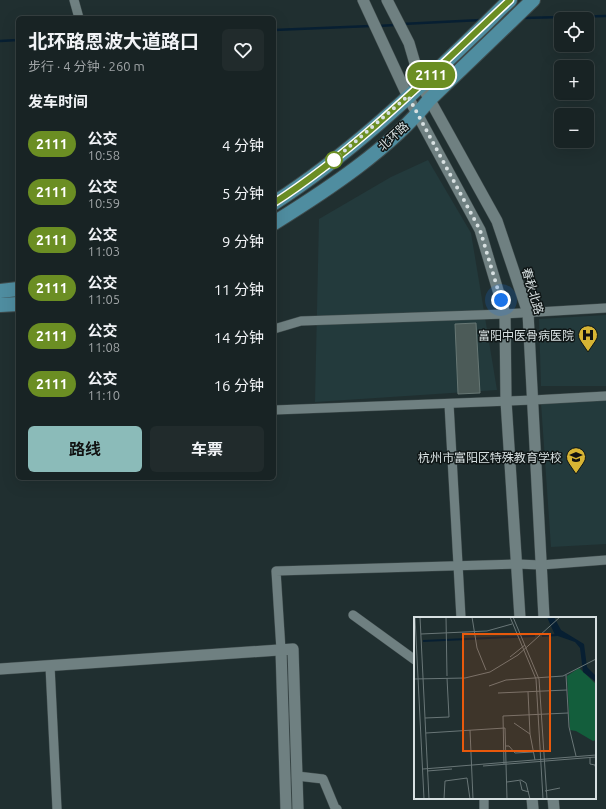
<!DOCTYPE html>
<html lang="zh">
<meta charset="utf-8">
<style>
:root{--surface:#182324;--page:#212b2c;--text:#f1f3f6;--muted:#9fa4a6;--line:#364041;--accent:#8bbbb9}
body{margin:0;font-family:Ubuntu,"Noto Sans SC",sans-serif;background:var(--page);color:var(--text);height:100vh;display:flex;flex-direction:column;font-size:15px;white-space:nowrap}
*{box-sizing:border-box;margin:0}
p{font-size:13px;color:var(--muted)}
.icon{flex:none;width:22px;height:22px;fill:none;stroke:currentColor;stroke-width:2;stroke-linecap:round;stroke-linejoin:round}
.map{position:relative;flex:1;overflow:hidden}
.drawer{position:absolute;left:16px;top:16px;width:260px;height:464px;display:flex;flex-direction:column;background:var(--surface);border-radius:6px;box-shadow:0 4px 16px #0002,0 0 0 1px var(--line)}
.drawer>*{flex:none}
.badge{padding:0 8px;border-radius:13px;font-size:14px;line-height:26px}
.tools{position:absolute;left:554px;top:12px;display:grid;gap:8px}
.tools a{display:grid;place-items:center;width:40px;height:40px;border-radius:6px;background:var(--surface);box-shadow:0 4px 16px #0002,0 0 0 1px var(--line);font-size:20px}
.you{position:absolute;width:20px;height:20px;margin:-10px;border:3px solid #fff;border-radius:50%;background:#1a73e8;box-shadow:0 0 0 6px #1a73e833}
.map>.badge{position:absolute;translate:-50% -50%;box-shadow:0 0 0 2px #fff}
h2{padding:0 12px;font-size:15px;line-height:36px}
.round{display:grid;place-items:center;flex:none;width:42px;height:42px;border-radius:6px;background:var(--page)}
.head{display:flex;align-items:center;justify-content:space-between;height:68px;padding:0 12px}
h1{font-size:19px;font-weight:700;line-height:30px}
.cta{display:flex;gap:8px;margin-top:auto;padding:8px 12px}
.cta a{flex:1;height:46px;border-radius:6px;background:var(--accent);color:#111;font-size:16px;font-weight:700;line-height:46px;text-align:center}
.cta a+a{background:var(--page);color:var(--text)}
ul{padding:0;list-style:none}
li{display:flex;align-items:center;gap:12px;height:48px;padding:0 12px}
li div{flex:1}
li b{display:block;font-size:15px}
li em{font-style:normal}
li .badge{min-width:44px;font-weight:700;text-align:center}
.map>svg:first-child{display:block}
.built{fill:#233a3c}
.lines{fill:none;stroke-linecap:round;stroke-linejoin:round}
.stream{stroke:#071f32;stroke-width:2.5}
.building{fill:#4c5b58;stroke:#677774}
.minor-casing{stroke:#3f4b4c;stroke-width:10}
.tertiary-casing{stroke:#3f4b4c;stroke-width:12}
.primary-casing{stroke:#3f4b4c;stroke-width:16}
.minor{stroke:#6f8081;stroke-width:9}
.tertiary{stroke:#6f8081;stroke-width:11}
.primary{stroke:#4f8da0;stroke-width:14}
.line-casing{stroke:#fff;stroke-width:9}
.line{stroke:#6b8e23;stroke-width:6}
.walk{stroke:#d7e0e1;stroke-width:4;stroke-dasharray:0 7.2}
.stop-dot{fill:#fff;stroke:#6b8e23;stroke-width:2}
.labels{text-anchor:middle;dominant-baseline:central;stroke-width:3;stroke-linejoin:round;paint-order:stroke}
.street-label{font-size:12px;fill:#d7e0e1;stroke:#0f1616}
.poi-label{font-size:12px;fill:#d7e0e1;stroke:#0f1616;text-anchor:end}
.inset-river{fill:none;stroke:#071f32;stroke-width:2}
.inset-road{fill:none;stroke:#697677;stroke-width:1}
.view{fill:#e8590c;fill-opacity:0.15;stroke:#e8590c;stroke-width:2}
.inset-edge{fill:none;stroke:#d7e0e1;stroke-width:2}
</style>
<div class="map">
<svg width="606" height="809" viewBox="0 0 606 809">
<rect width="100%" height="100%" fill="#202f30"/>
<g class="built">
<polygon points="428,160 471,233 497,390 315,402 319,219 391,177"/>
<polygon points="606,315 606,386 541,386 539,319"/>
<polygon points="606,400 606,544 551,547 541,403"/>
</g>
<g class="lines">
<g class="stream">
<polyline points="522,18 606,16"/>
<polyline points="402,24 481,20"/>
<polyline points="378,26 395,25"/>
<polyline points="274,30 371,26"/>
<polyline points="0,41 18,40"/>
</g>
</g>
<polygon class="building" points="476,323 480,393 458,394 455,324"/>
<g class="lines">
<defs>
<g id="minor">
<polyline points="74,0 79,18"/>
<polyline points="274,329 301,321 505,314 606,308"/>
<polyline points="449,404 461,618"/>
<polyline points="274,410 533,400 606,396"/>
<polyline points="353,615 415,660"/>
<polyline points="281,650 276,571 517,564 541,565 606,560"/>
<polyline points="50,666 57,809"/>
<polyline points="297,776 323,779 335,808 337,809"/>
<polyline points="484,798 484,809"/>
</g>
<g id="tertiary">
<polyline points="363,0 408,97 480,230 505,314 506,401 520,618"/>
<polyline points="387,0 409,43 421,84 497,221 528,313 544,618"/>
<polyline points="281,650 286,809"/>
<polyline points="0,669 293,649 298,809"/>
<polyline points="532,798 533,809"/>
<polyline points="553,798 554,809"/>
</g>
<g id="primary">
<path d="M274,203C347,156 412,95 475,34C487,23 498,11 510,0"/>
<path d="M274,223C327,190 391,148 429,100L533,0"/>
<polyline points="0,291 18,289"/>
<polyline points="0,305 18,304"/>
</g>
</defs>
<use href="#minor" class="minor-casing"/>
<use href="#tertiary" class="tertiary-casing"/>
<use href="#primary" class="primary-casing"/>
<use href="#minor" class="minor"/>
<use href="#tertiary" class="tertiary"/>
<use href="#primary" class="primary"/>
</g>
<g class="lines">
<defs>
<path id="line" d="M274,203C362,146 434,71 510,0"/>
</defs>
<use href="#line" class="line-casing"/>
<use href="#line" class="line"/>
<polyline class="walk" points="334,160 408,96 480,230 501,300"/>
</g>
<defs>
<symbol id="hospital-pin" viewBox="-11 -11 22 30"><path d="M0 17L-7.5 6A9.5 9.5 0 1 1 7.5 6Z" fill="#d7b434" stroke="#0f1616"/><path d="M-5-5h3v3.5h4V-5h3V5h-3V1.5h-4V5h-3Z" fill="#111"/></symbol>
<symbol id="school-pin" viewBox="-11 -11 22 30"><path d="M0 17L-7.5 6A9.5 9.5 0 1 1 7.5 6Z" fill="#d7b434" stroke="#0f1616"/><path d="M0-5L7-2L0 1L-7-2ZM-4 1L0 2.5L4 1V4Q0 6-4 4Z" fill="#111"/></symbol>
</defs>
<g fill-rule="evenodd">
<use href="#hospital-pin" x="577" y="324" width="22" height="30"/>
<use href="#school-pin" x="565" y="446" width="22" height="30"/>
</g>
<circle class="stop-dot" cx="334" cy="160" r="8"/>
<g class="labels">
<g class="street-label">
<text transform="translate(393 136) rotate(-42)">北环路</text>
<text transform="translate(533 291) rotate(74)">春秋北路</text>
</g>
<g class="poi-label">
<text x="574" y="335">富阳中医骨病医院</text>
<text x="562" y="457">杭州市富阳区特殊教育学校</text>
</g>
</g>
<g transform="translate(414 617)">
<rect width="182" height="182" fill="#202f30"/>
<path d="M165,51L182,67V123L179,124L162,114L156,113L153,59Z" fill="#135e3c"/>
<path d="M133,0H140L147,13L170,27L173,50L182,59V65L169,55L166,31L161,25L141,18Z" fill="#071f32"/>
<path class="inset-river" d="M128,19L143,18M9,24L121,19"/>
<path class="inset-road" d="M1,0L10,182M6,0L15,182M32,0L33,59M58,0L63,31L72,53M96,0L122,62L129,182M99,0L125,62L133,182M7,17L73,14L98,7M96,40L111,28M152,58L155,110L162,139M0,62L51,61L76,55L104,38L146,0M75,69L92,63L149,59L182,42M114,75L116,117L121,143M84,76L153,73M11,101L35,100L33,61M100,106L116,117M56,113L59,182M12,116L91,111L93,182M92,129H95L101,136L119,135M176,140V147L181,148L182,153M90,147L89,99L154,96M69,149L182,140M9,152L182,138M13,154L38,152M106,164L108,173L115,175M93,165L107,163L112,166L116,182M131,174L146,171M30,182L31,164L53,161L56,182"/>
<path class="view" d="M49,17H136V134H49Z"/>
<rect width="182" height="182" class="inset-edge"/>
</g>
</svg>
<div class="tools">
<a><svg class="icon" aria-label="locate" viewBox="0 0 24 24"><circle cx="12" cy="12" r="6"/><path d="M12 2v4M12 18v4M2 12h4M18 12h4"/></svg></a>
<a>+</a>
<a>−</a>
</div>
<div class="you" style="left:501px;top:300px"></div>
<b class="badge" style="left:431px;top:75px;background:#6b8e23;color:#fff">2111</b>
<section class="drawer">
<div class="head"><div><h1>北环路恩波大道路口</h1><p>步行 · 4 分钟 · 260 m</p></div><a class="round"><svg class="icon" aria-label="heart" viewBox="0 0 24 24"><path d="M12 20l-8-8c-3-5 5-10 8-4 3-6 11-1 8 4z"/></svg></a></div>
<h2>发车时间</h2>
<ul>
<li><span class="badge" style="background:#6b8e23;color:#fff">2111</span><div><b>公交</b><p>10:58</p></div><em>4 分钟</em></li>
<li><span class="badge" style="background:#6b8e23;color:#fff">2111</span><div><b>公交</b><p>10:59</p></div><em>5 分钟</em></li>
<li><span class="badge" style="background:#6b8e23;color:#fff">2111</span><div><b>公交</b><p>11:03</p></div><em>9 分钟</em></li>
<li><span class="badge" style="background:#6b8e23;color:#fff">2111</span><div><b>公交</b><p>11:05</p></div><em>11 分钟</em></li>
<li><span class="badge" style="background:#6b8e23;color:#fff">2111</span><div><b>公交</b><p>11:08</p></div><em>14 分钟</em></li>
<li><span class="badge" style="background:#6b8e23;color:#fff">2111</span><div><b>公交</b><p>11:10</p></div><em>16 分钟</em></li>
</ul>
<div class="cta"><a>路线</a><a>车票</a></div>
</section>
</div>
